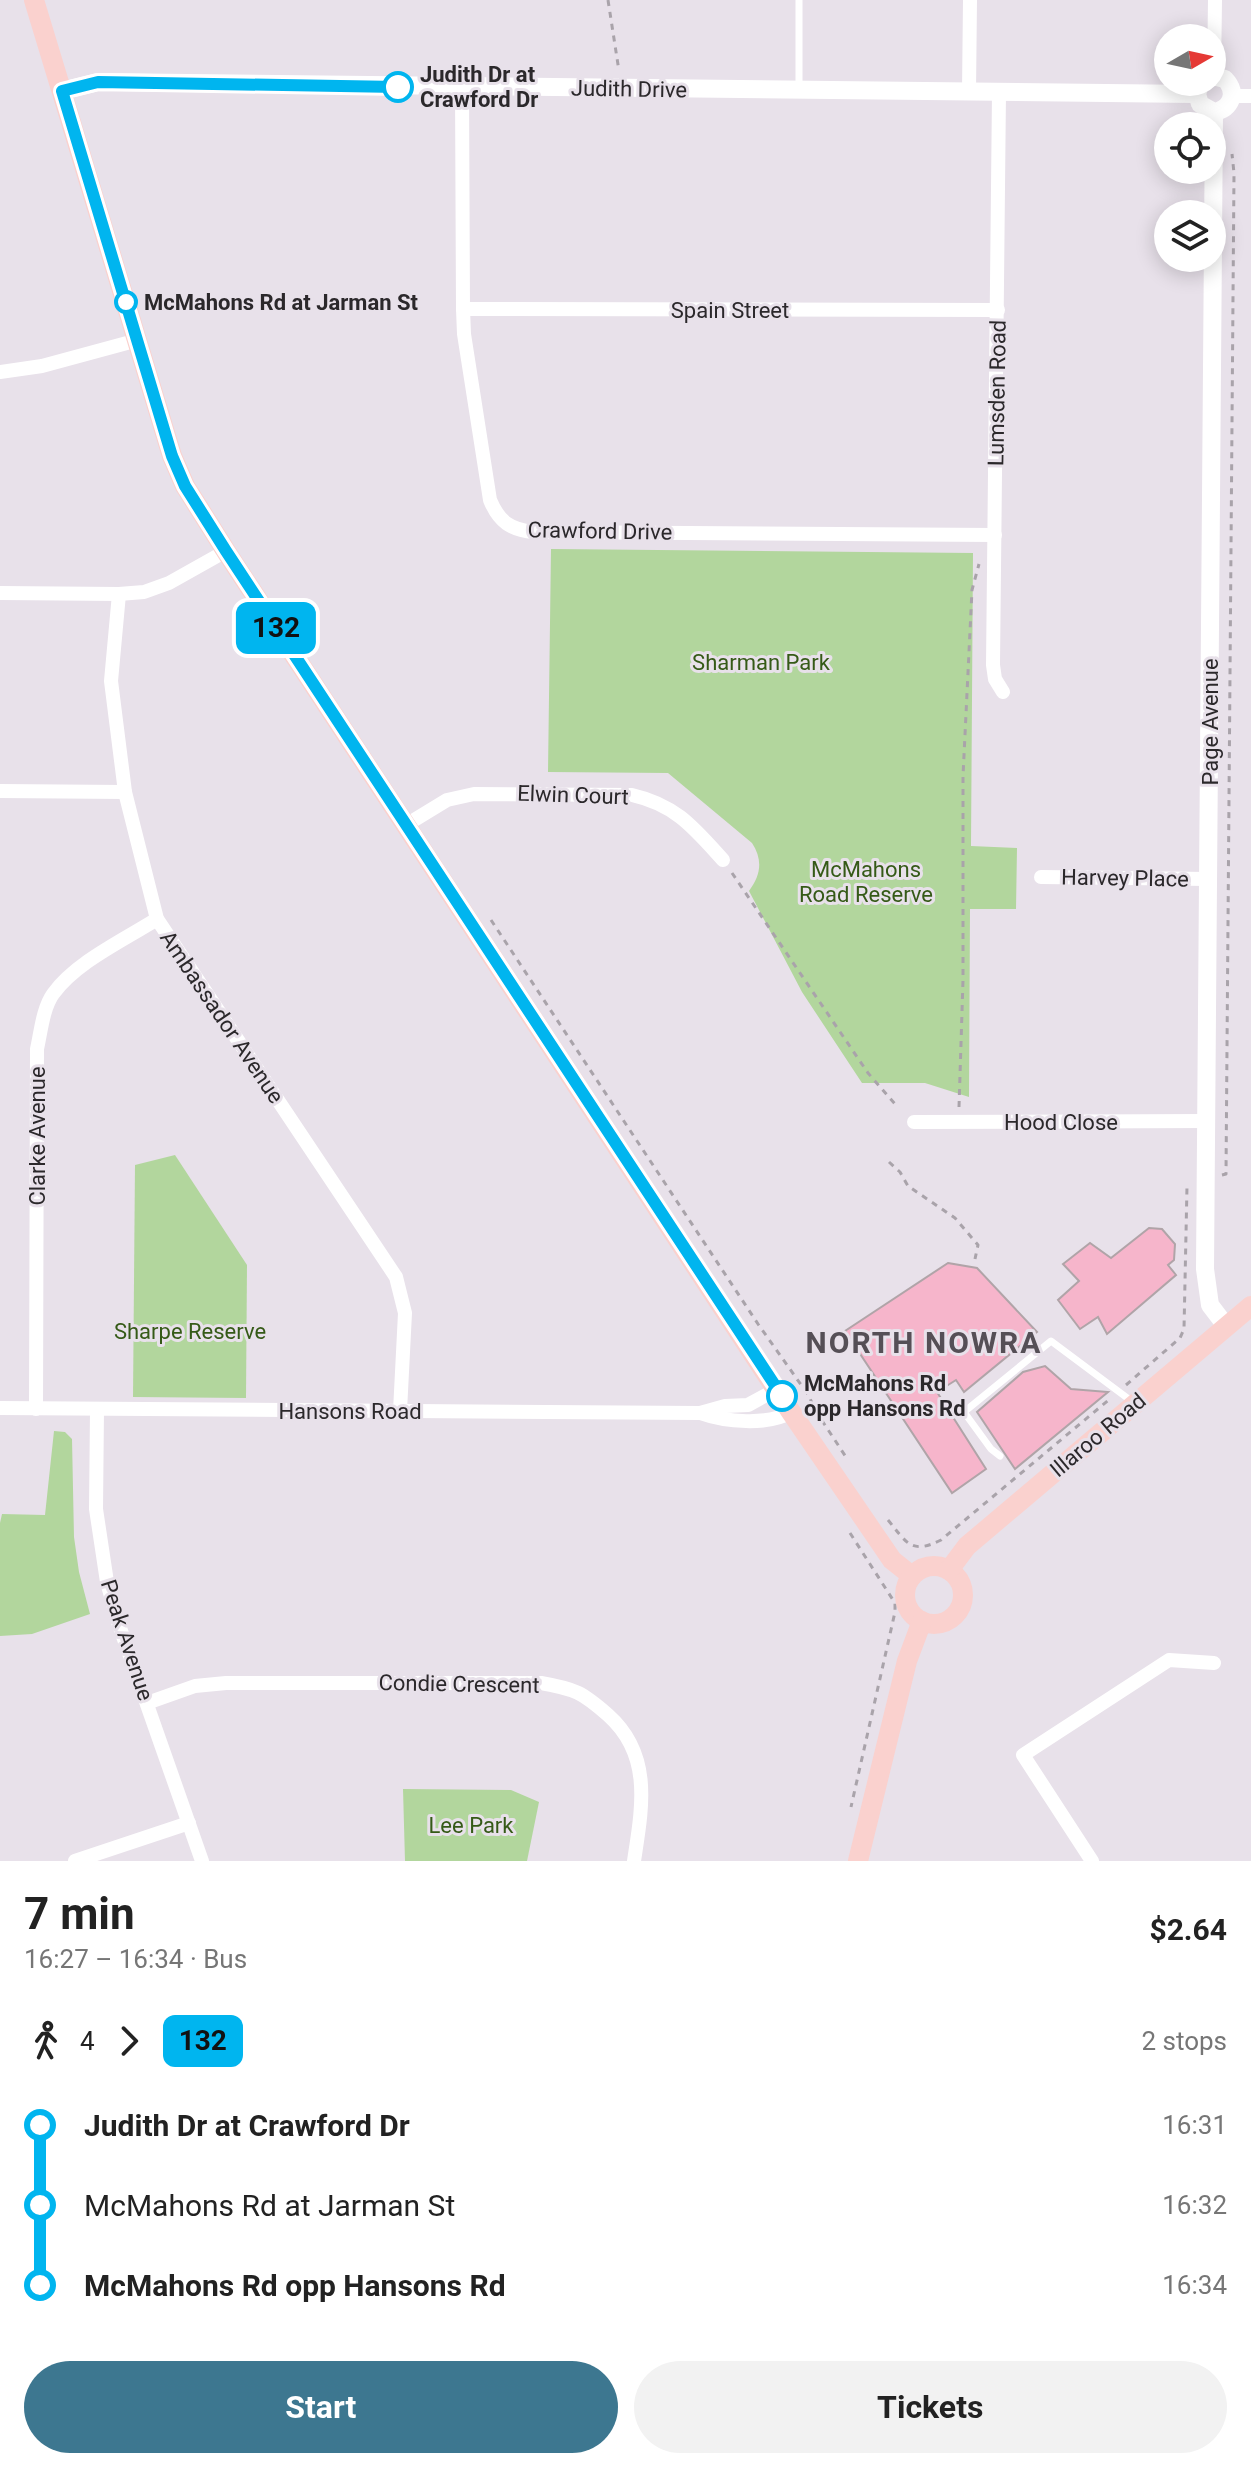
<!DOCTYPE html>
<meta charset="utf-8">
<style>
:root{--surface:#fff;--page:#f2f2f2;--text:#222;--muted:#767676;--accent:#3d7790}
body{margin:0;font-family:Roboto,sans-serif;background:var(--page);color:var(--text);height:100vh;display:flex;flex-direction:column;font-size:30px;white-space:nowrap}
*{box-sizing:border-box;margin:0}
p{font-size:26px;color:var(--muted)}
.icon{flex:none;width:44px;height:44px;fill:none;stroke:currentColor;stroke-width:2;stroke-linecap:round;stroke-linejoin:round}
.map{position:relative;height:1861px;overflow:hidden}
.side{display:flex;flex-direction:column;background:var(--surface);flex:1}
.side>*{flex:none}
.badge{padding:0 16px;border-radius:12px;font-size:28px;line-height:52px}
.needle{width:52px;rotate:81deg}
.buttons{position:absolute;left:1154px;top:24px;display:grid;gap:16px}
.buttons a{display:grid;place-items:center;width:72px;height:72px;border-radius:50%;background:var(--surface);box-shadow:0 4px 20px #0003;font-size:40px}
.map>.badge{position:absolute;translate:-50% -50%;box-shadow:0 0 0 4px #fff}
.legs{display:flex;align-items:center;gap:12px;height:88px;padding:0 24px;font-size:26px}
.legs p{margin-inline-start:auto}
.headline{display:flex;align-items:center;justify-content:space-between;height:136px;padding:0 24px}
h1{font-size:44px;font-weight:700;line-height:60px}
.primary-button{display:flex;gap:16px;margin-top:auto;padding:16px 24px}
.primary-button a{flex:1;height:92px;border-radius:48px;background:var(--accent);color:#fff;font-size:32px;font-weight:700;line-height:92px;text-align:center}
.primary-button a+a{background:var(--page);color:var(--text)}
ul{padding:0 24px;list-style:none}
li{display:flex;align-items:center;gap:28px;height:80px;font-size:30px}
li i{display:grid;place-items:center;width:12px;height:100%;margin:0 10px;background:currentColor}
li i::after{content:'';width:20px;height:20px;margin:-10px;border:6px solid;border-radius:50%;background:var(--surface)}
li p{margin-inline-start:auto}
li:first-child i{background:linear-gradient(#0000 50%,currentColor 0)}
li:last-child i{background:linear-gradient(currentColor 50%,#0000 0)}
.map>svg:first-child{display:block}
.green{fill:#b2d69d}
.building{fill:#f6b5cb;stroke:#b0a4a8;stroke-width:2}
.lines{fill:none;stroke-linecap:round;stroke-linejoin:round}
.path{stroke:#a9a3aa;stroke-width:3;stroke-dasharray:6 6;stroke-linecap:butt}
.service{stroke:#fff;stroke-width:7}
.minor{stroke:#fff;stroke-width:14}
.tertiary{stroke:#fff;stroke-width:18}
.secondary{stroke:#fad1ce;stroke-width:20}
.line-1-casing{stroke:#fff;stroke-width:18}
.line-1{stroke:#00b5ef;stroke-width:12}
.stop-1-dot{fill:#fff;stroke:#00b5ef;stroke-width:4}
.labels{text-anchor:middle;dominant-baseline:central;stroke-width:6;stroke-linejoin:round;paint-order:stroke}
.stop-label{font-size:22px;font-weight:bold;fill:#2b282b;stroke:#e8e1ea;text-anchor:start}
.street-label{font-size:22px;fill:#2b282b;stroke:#e8e1ea}
.park-label{font-size:22px;fill:#355a17;stroke:#e8e1ea}
.district-label{font-size:30px;font-weight:bold;letter-spacing:2px;fill:#554f56;stroke:#e8e1ea}
</style>
<div class="map">
<svg width="1251" height="1861" viewBox="0 0 1251 1861">
<rect width="100%" height="100%" fill="#e8e1ea"/>
<g class="green">
<path d="M551,549L973,553L971,846L1017,848L1016,909H970L969,1097L925,1083H862L802,992L749,891C761,875 763,860 752,843L668,773L548,772Z"/>
<polygon points="175,1155 247,1265 246,1398 133,1397 135,1165"/>
<polygon points="54,1431 65,1432 72,1439 74,1537 79,1572 90,1614 32,1634 0,1636 0,1523 2,1514 45,1515"/>
<polygon points="403,1789 511,1790 539,1802 527,1861 405,1861"/>
</g>
<g class="building">
<polygon points="1149,1228 1162,1229 1175,1244 1174,1260 1168,1265 1176,1275 1107,1334 1098,1317 1080,1329 1058,1300 1079,1281 1063,1264 1090,1243 1111,1258"/>
<polygon points="948,1263 977,1268 1037,1332 964,1392 956,1380 937,1392 986,1469 952,1493 845,1331"/>
<polygon points="1045,1366 1071,1389 1108,1392 1015,1469 977,1412 1023,1372"/>
</g>
<g class="lines">
<g class="path">
<polyline points="608,0 619,71"/>
<polyline points="732,873 868,1073 895,1104"/>
<polyline points="491,920 758,1324 809,1396 815,1410 846,1457"/>
<polyline points="959,1107 963,980 963,776 972,590 979,564"/>
<polyline points="889,1162 900,1172 908,1186 955,1218 978,1245 975,1259"/>
<polyline points="1222,1175 1226,1174 1234,173 1232,154"/>
<polyline points="1126,1385 1180,1338 1184,1329 1187,1186"/>
<path d="M888,1520C907,1543 911,1555 941,1540L1111,1398"/>
<polyline points="850,1533 895,1603 895,1612 851,1807"/>
</g>
<g class="service">
<polyline points="799,89 799,0"/>
<polyline points="1000,1456 991,1449 964,1412 1051,1341 1134,1403"/>
</g>
<g class="minor">
<polyline points="1214,75 1215,0"/>
<path d="M462,88L463,309L464,334L490,500C499,522 511,530 534,532L995,535"/>
<polyline points="969,92 970,0"/>
<polyline points="999,92 993,665 995,679 1003,692"/>
<polyline points="1232,96 1251,96"/>
<polyline points="463,309 998,310"/>
<polyline points="0,372 42,366 138,340"/>
<polyline points="0,593 119,594 144,592 169,583 226,551"/>
<polyline points="119,594 111,681 125,792 157,919 396,1277 405,1313 400,1411"/>
<polyline points="0,791 125,792"/>
<path d="M406,825L447,800L474,794L632,795C676,805 694,828 723,860"/>
<polyline points="1041,877 1209,879"/>
<polyline points="914,1122 1207,1121"/>
<polyline points="0,1408 700,1413 725,1406 748,1405 777,1389"/>
<path d="M36,1409L37,1049C41,1031 43,1008 53,994C76,962 124,940 157,919"/>
<polyline points="97,1410 96,1509 107,1582 119,1625 202,1861"/>
<path d="M700,1413C725,1422 768,1426 791,1412"/>
<path d="M147,1703L195,1686L226,1683H541C575,1689 582,1692 608,1715C653,1755 642,1808 634,1861"/>
<polyline points="75,1861 189,1823"/>
<polyline points="1092,1861 1023,1755 1169,1660 1214,1663"/>
</g>
<g class="tertiary">
<path d="M1201,82L1197,94L1200,104L1214,112C1231,109 1238,93 1225,79L1212,76"/>
<polyline points="62,91 98,82 1197,94"/>
<polyline points="1214,112 1205,1269 1210,1305 1226,1326"/>
</g>
<g class="secondary">
<polyline points="34,0 172,456 185,486 229,556 791,1412 892,1560 912,1576"/>
<circle cx="934" cy="1595" r="29"/>
<polyline points="949,1570 967,1546 1251,1306"/>
<polyline points="858,1861 907,1661 922,1621"/>
</g>
</g>
<g class="lines">
<defs>
<polyline id="line-1" points="398,87 98,82 62,91 172,456 185,486 226,551 782,1396"/>
</defs>
<use href="#line-1" class="line-1-casing"/>
<use href="#line-1" class="line-1"/>
</g>
<g class="stop-1-dot">
<circle cx="398" cy="87" r="14"/>
<circle cx="126" cy="302" r="10"/>
<circle cx="782" cy="1396" r="14"/>
</g>
<g class="labels">
<g class="stop-label">
<text x="420" y="74">Judith Dr at<tspan x="420" dy="25">Crawford Dr</tspan></text>
<text x="144" y="302">McMahons Rd at Jarman St</text>
<text x="804" y="1383">McMahons Rd<tspan x="804" dy="25">opp Hansons Rd</tspan></text>
</g>
<g class="street-label">
<text transform="translate(629 89) rotate(1)">Judith Drive</text>
<text x="730" y="310">Spain Street</text>
<text transform="translate(997 393) rotate(-89)">Lumsden Road</text>
<text transform="translate(600 531) rotate(1)">Crawford Drive</text>
<text transform="translate(1210 722) rotate(-90)">Page Avenue</text>
<text transform="translate(573 795) rotate(2)">Elwin Court</text>
<text transform="translate(1125 878) rotate(1)">Harvey Place</text>
<text transform="translate(222 1017) rotate(56)">Ambassador Avenue</text>
<text x="1061" y="1122">Hood Close</text>
<text transform="translate(37 1136) rotate(-90)">Clarke Avenue</text>
<text x="350" y="1411">Hansons Road</text>
<text transform="translate(1098 1435) rotate(-40)">Illaroo Road</text>
<text transform="translate(127 1640) rotate(72)">Peak Avenue</text>
<text transform="translate(459 1684) rotate(1)">Condie Crescent</text>
</g>
<g class="park-label">
<text x="761" y="662">Sharman Park</text>
<text x="866" y="869">McMahons<tspan x="866" dy="25">Road Reserve</tspan></text>
<text x="190" y="1331">Sharpe Reserve</text>
<text x="471" y="1825">Lee Park</text>
</g>
<g class="district-label">
<text x="924" y="1342">NORTH NOWRA</text>
</g>
</g>
</svg>
<div class="buttons">
<a><svg class="needle" viewBox="-14 -14 28 28"><path d="M0-13l5 13h-10z" fill="#e53935"/><path d="M0 13l5-13h-10z" fill="#767676"/></svg></a>
<a><svg class="icon" aria-label="locate" viewBox="0 0 24 24"><circle cx="12" cy="12" r="6"/><path d="M12 2v4M12 18v4M2 12h4M18 12h4"/></svg></a>
<a><svg class="icon" aria-label="layers" viewBox="0 0 24 24"><path d="M12 4l9 5-9 5-9-5zM3 14l9 5 9-5"/></svg></a>
</div>
<b class="badge" style="left:276px;top:628px;background:#00b5ef;color:#111">132</b>
</div>
<section class="side">
<div class="headline"><div><h1>7 min</h1><p>16:27 – 16:34 · Bus</p></div><b>$2.64</b></div>
<div class="legs"><svg class="icon" aria-label="walk" viewBox="0 0 24 24"><circle cx="13" cy="4" r="2"/><path d="M13 8l-2 6 4 7M11 14l-3 7M7 12l3-4h3l4 4"/></svg>4<svg class="icon" aria-label="forward" viewBox="0 0 24 24"><path d="M9 5l7 7-7 7"/></svg><b class="badge" style="background:#00b5ef;color:#111">132</b><p>2 stops</p></div>
<ul>
<li><i style="color:#00b5ef"></i><b>Judith Dr at Crawford Dr</b><p>16:31</p></li>
<li><i style="color:#00b5ef"></i><span>McMahons Rd at Jarman St</span><p>16:32</p></li>
<li><i style="color:#00b5ef"></i><b>McMahons Rd opp Hansons Rd</b><p>16:34</p></li>
</ul>
<div class="primary-button"><a>Start</a><a>Tickets</a></div>
</section>
